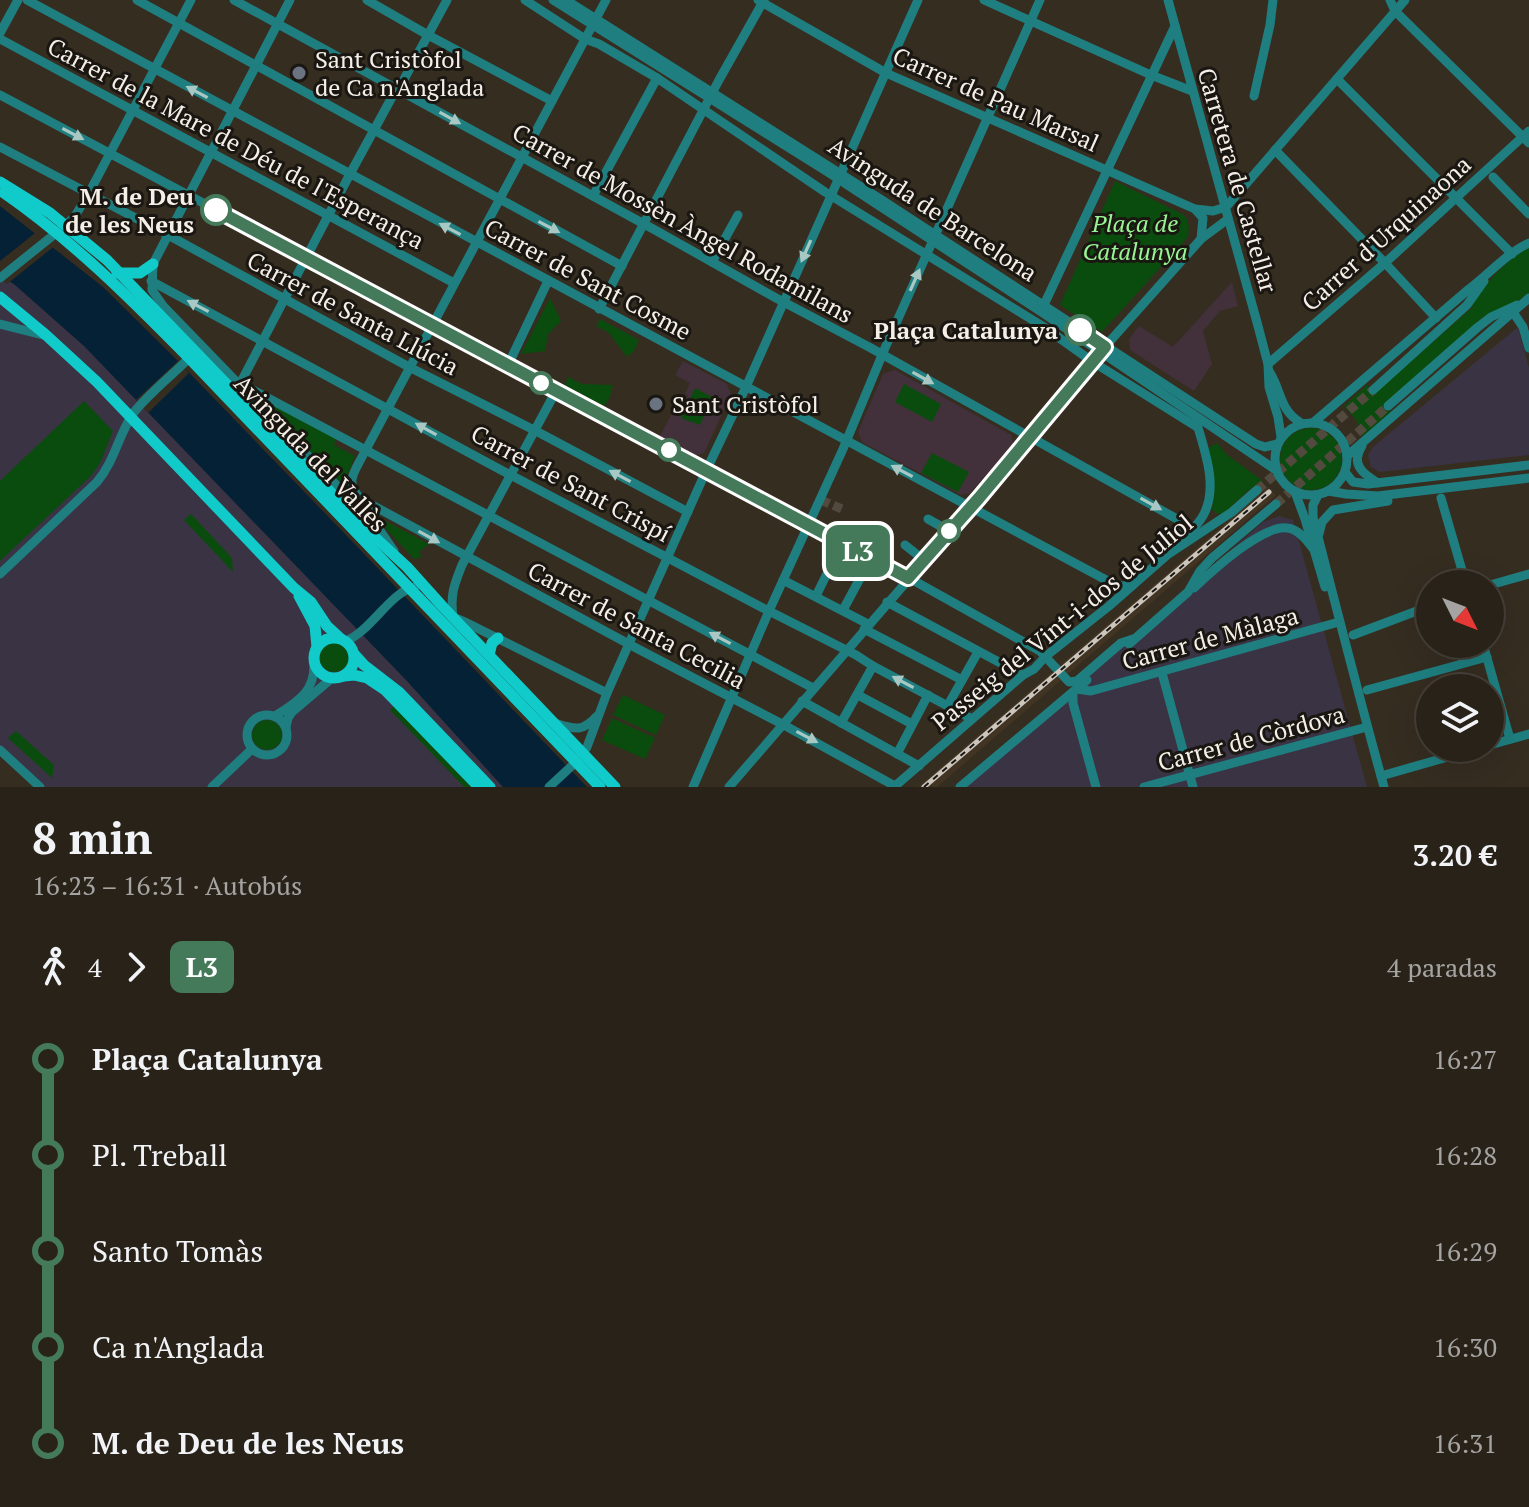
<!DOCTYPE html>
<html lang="es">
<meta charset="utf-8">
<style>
:root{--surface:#282219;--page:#302a22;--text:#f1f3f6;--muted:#a5a4a2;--line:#443f38}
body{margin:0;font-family:"PT Serif",serif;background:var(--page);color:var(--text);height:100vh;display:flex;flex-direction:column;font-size:30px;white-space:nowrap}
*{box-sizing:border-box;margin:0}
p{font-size:26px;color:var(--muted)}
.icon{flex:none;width:44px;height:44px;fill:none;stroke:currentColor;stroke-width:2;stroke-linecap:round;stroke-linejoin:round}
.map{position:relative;height:787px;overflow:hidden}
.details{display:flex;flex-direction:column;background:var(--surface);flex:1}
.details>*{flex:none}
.badge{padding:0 16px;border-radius:12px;font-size:28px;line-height:52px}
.needle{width:52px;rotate:132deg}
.controls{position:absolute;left:1416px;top:570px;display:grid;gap:16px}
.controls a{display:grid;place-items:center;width:88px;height:88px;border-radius:50%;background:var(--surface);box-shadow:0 8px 32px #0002,0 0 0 2px var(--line);font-size:40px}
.map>.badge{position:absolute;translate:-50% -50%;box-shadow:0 0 0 4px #fff}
.legs{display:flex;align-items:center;gap:12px;height:88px;padding:0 32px;font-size:26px}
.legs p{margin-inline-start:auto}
.head{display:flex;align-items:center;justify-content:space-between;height:136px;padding:0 32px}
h1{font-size:44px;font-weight:800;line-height:60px}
ul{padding:0 32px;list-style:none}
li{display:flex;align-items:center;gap:28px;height:96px;font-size:30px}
li i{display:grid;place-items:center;width:12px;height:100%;margin:0 10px;background:currentColor}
li i::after{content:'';width:20px;height:20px;margin:-10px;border:6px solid;border-radius:50%;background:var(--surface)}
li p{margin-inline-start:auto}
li:first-child i{background:linear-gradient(#0000 50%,currentColor 0)}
li:last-child i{background:linear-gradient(currentColor 50%,#0000 0)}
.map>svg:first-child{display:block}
.built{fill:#413422}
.industrial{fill:#3a3343}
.education{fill:#42303a}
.green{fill:#0a4c0d}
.water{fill:#042135}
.pier{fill:#362d21}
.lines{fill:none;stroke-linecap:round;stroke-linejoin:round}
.minor-tunnel{stroke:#534a3f;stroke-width:9;stroke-dasharray:9 4.5;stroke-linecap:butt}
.minor{stroke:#1f7f80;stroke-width:9}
.major{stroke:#11caca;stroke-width:11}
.rail-casing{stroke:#cbc5bc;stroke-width:5}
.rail{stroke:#1a1611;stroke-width:2;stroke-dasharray:6;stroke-linecap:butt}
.oneway{fill:#aac8c3}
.line-1-casing{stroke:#fff;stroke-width:18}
.line-1{stroke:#447a5a;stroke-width:12}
.worship-dot{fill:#6b7280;stroke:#1a1611;stroke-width:3}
.stop-1-dot{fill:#fff;stroke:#447a5a;stroke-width:4}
.labels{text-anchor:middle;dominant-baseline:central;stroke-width:6;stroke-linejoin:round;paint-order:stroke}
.poi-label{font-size:24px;fill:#f5efe7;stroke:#1a1611;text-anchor:start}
.street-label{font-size:24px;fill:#f5efe7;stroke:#1a1611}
.stop-label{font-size:24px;font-weight:bold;fill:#f5efe7;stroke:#1a1611;text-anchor:end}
.park-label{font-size:24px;font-style:italic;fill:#97f493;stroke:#1a1611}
</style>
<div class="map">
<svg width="1529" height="787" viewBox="0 0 1529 787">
<rect width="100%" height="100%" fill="#362d21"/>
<polygon class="built" points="1268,487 1276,495 937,787 918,787"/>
<g class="industrial">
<polygon points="26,257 546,787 41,787 0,748 0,277"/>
<polygon points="1518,327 1529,368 1529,455 1380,472 1371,467 1368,455 1373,447"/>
<polygon points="1279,516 1293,520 1367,787 958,787 1263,522"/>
</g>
<g class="education">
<polygon points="1232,282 1238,306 1220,311 1203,331 1212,364 1194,391 1130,350 1129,339 1139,326 1173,347"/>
<polygon points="683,361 727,384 731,395 704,453 694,456 659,438 672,413 677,416 688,396 685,394 690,383 675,375"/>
<polygon points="895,370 1011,435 1013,444 970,493 961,495 862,442 858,432 883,374"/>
</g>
<g class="green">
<path d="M1115,181L1184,215C1190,222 1189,229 1188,237L1102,332L1060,305Z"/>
<path d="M1529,246V293L1511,306L1487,318L1484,316L1385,404L1391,412L1363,436L1357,421L1344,406L1367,385L1375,392L1473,307L1472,305C1487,281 1505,262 1529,246Z"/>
<polygon points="550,298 561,321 548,334 545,351 521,354"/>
<polygon points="600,319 639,340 634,351 627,357 608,332 596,326"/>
<polygon points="568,377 582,384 613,385 609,399 604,406 565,385"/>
<polygon points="904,384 941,404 932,422 895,402"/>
<polygon points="695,388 712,397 700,425 681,418"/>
<polygon points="250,391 336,439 334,445 355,456 347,476 352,494"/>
<polygon points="84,401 113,431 101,461 92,475 0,561 0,481"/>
<circle cx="1311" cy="459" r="31"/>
<path d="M1217,443L1226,454L1263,481C1245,490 1237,503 1222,514L1216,513L1212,509C1215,487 1214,468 1208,448Z"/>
<polygon points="932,453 969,472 958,492 921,473"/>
<polygon points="191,514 232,558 233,572 184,520"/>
<polygon points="378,517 429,544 419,552 422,557 414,559 377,519"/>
<circle cx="334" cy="657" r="15"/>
<polygon points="623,695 665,715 656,735 613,715"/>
<polygon points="394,706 471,787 464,787 390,710"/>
<polygon points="612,718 655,738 645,759 602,740"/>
<circle cx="267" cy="735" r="15"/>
<polygon points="16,731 54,765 52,778 8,738"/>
</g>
<polygon class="water" points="0,206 103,287 176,359 344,533 587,787 503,787 406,680 84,346 15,285 0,275"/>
<g class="pier">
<polygon points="39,230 57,244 7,284 0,279 0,261"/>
<polygon points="178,361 189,373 148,413 136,400"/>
</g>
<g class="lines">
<g class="minor-tunnel">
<polyline points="1257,490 1373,390"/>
<polyline points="821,500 842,509"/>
<polyline points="1276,504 1388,406"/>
</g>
<g class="minor">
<polyline points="27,0 1108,581 1121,586 1133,585"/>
<polyline points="137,0 622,266"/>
<polyline points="234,0 655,230 776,298 869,347 1177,519 1182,524 1186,536"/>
<polyline points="290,0 153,264 152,290 164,307 379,529 394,551"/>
<polyline points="367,0 428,35 552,101"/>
<polyline points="447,0 402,83 392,97 350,174 242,380 251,389 813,688"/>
<polyline points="525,0 585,39 599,44 657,78 825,192 1044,327 1093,362 1197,427"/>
<polyline points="553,0 826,171 1040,311 1276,470"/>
<polyline points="566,0 882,200 1256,444 1265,447 1277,444"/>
<path d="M606,0L362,457C353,474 345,483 361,499L638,649L782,724L895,786"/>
<polyline points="758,0 886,73 1195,209 1213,211 1226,207"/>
<polyline points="984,0 1151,75 1192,91"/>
<polyline points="1168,0 1258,326 1268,364 1269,387 1278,417 1281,437"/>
<polyline points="1390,0 1395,11 1529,143"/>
<polyline points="0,33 18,0"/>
<polyline points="0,39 454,283"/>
<polyline points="1337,79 1512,254"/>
<polyline points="0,95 918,583 1040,651 1069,682 1077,681 1121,643 1133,639"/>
<polyline points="1254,96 1270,25 1273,0"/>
<polyline points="0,147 168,235 409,367 536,431 688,512"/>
<polyline points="1275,150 1385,263 1436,318"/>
<polyline points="1493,177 1529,214"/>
<polyline points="593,196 657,78"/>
<polyline points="1226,207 1405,0"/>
<polyline points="1195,209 1203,218 1201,239"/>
<polyline points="712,262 738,215"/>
<polyline points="0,278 66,225 75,216 89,193 191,0"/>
<polyline points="151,281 501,470 761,607 856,655 873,666 972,719"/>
<polyline points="599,309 719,80 764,0"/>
<polyline points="1042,309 1175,26"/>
<polyline points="1513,312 1523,327 1529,348"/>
<polyline points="0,324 43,335"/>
<polyline points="1268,364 1385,263 1529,131"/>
<polyline points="508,365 548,281"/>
<path d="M1269,371C1282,391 1279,410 1301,423"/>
<polyline points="1373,390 1467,305 1484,281"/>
<path d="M556,391L462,565C454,585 450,595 453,617L467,623L607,693"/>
<polyline points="1388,406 1478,327 1491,317 1517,305"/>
<path d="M1314,422L1469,289C1489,274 1507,253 1529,243"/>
<circle cx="1311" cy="459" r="36"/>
<path d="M1362,446C1350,464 1363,474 1378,483"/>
<polyline points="1347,456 1529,298"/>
<polyline points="1345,472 1353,482 1368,484 1529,465"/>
<polyline points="1328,491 1346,494 1378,496 1529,478"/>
<polyline points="1295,492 1305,519 1325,587"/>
<path d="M1318,495L1313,505V517C1336,607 1359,697 1384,787"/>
<polyline points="1441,498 1466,584"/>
<polyline points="928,519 949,531"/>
<polyline points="1319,534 1322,522 1333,510 1388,501"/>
<path d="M1183,540C1190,532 1199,524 1204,514C1218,486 1205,452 1197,424"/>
<polyline points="905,545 924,560"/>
<path d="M0,574L97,482C114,462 118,437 132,415C144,398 170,377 185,362"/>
<polyline points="783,580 868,624"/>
<polyline points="1490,585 1529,574"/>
<path d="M1194,588C1212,571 1262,525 1287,528C1299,529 1308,542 1315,551"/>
<polyline points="816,596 842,543"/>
<polyline points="887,602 1023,675"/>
<polyline points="843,610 871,558"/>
<polyline points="864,629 962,680"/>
<polyline points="1353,635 1430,606"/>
<path d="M346,641C371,631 391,591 415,587"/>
<polyline points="1129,644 1188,592 1200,571 1212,558 1276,504"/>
<polyline points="1483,644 1510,739"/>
<polyline points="1162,673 1193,787"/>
<polyline points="1077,689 1091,691 1339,622"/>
<polyline points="1367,690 1487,657"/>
<polyline points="1073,692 1073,703 1096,787"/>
<polyline points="858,695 912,724"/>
<polyline points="802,701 919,766"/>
<polyline points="948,705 978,652"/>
<circle cx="267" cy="735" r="20"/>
<path d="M275,716C297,702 315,692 314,664"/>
<path d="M554,723C574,729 582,733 597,716"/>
<polyline points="841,723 873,666"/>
<polyline points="286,727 288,718 292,712 332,678"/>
<polyline points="1490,745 1529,734"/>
<polyline points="0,750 40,787"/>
<polyline points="897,754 928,695"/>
<polyline points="1381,776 1479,748"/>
<polyline points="212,787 252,749"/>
<polyline points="549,787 576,762 587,747 607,693 706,471 746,387 918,0"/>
<polyline points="693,787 769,611 843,449 885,348 1040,0"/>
<polyline points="729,787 979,498 1111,340 1201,239 1228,219"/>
<polyline points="894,787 1023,675 1034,669 1046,656 1109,606 1167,555 1232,512 1257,490"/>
<polyline points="960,787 1087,680"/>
<polyline points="1144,787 1367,727"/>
</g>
<g class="major">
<polyline points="0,182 50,213 107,260 367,530 407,567 443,607 615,787"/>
<path d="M4,193C72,240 131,299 189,358L600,787"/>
<polyline points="117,273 140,273 153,264"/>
<polyline points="0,297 46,335 97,382 294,588 311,602 327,626 340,638"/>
<polyline points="299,596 315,626 317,647"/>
<circle cx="334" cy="658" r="20"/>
<polyline points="354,654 364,665 399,692 490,787"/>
<polyline points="489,655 492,643 498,638"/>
<polyline points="344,676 354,675 367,678 385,690 479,787"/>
</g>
<defs>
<polyline id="rail" points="924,787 1269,492"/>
</defs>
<use href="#rail" class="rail-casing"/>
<use href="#rail" class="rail"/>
</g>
<defs><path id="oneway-solid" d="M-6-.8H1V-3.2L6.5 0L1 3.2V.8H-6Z" transform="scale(2)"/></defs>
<g class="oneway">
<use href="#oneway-solid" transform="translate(197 92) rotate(-152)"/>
<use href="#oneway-solid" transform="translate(450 118) rotate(29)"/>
<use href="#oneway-solid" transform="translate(73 134) rotate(28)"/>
<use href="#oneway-solid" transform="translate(549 227) rotate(28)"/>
<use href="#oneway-solid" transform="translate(450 229) rotate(-152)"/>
<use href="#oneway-solid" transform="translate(806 251) rotate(114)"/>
<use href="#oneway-solid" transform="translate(915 280) rotate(-66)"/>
<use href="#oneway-solid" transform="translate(198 306) rotate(-152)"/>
<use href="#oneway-solid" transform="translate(923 378) rotate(29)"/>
<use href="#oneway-solid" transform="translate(426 429) rotate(-151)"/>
<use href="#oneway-solid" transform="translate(902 471) rotate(-152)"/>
<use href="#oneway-solid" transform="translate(620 476) rotate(-152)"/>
<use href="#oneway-solid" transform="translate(1151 504) rotate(29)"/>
<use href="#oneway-solid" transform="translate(429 537) rotate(29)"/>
<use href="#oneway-solid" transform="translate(720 638) rotate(-152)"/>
<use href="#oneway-solid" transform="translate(903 682) rotate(-152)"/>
<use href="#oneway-solid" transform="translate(807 737) rotate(28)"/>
</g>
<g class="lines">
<defs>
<polyline id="line-1" points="216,210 908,578 979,498 1105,347 1080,330"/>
</defs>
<use href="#line-1" class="line-1-casing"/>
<use href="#line-1" class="line-1"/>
</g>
<g class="worship-dot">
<circle cx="299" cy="73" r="8"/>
<circle cx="656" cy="404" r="8"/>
</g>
<g class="stop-1-dot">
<circle cx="216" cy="210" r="14"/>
<circle cx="1080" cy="330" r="14"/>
<circle cx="541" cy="383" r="10"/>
<circle cx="669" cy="450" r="10"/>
<circle cx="949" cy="531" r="10"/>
</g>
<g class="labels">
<g class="poi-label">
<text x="315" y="59">Sant Cristòfol<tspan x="315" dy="28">de Ca n'Anglada</tspan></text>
<text x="672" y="404">Sant Cristòfol</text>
</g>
<g class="street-label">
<text transform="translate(996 99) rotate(24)">Carrer de Pau Marsal</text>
<text transform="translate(236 143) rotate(28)">Carrer de la Mare de Déu de l'Esperança</text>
<text transform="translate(1238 180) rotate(74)">Carretera de Castellar</text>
<text transform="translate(933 209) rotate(33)">Avinguda de Barcelona</text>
<text transform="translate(683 223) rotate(29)">Carrer de Mossèn Àngel Rodamilans</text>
<text transform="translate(1386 233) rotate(-42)">Carrer d'Urquinaona</text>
<text transform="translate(588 279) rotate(28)">Carrer de Sant Cosme</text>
<text transform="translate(353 313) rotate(28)">Carrer de Santa Llúcia</text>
<text transform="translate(311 453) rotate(46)">Avinguda del Vallès</text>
<text transform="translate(571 483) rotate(28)">Carrer de Sant Crispí</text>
<text transform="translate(1062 622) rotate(-39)">Passeig del Vint-i-dos de Juliol</text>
<text transform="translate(637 625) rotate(28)">Carrer de Santa Cecilia</text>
<text transform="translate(1210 638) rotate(-15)">Carrer de Màlaga</text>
<text transform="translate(1251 738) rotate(-15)">Carrer de Còrdova</text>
</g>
<g class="stop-label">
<text x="194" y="196">M. de Deu<tspan x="194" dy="28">de les Neus</tspan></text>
<text x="1058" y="330">Plaça Catalunya</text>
</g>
<g class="park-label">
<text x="1135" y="223">Plaça de<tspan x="1135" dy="28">Catalunya</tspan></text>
</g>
</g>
</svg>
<div class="controls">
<a><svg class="needle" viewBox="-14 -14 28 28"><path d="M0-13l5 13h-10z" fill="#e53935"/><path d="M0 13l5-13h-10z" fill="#a5a4a2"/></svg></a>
<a><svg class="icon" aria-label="layers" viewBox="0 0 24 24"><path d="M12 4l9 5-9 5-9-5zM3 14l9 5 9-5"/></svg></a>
</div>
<b class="badge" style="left:858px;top:551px;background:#447a5a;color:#fff">L3</b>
</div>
<section class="details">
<div class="head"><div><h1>8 min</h1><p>16:23 – 16:31 · Autobús</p></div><b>3.20 €</b></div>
<div class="legs"><svg class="icon" aria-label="walk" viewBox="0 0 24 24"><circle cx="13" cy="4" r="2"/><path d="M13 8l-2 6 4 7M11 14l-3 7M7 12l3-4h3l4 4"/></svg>4<svg class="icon" aria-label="forward" viewBox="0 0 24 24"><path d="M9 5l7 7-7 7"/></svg><b class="badge" style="background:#447a5a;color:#fff">L3</b><p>4 paradas</p></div>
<ul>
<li><i style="color:#447a5a"></i><b>Plaça Catalunya</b><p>16:27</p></li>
<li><i style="color:#447a5a"></i><span>Pl. Treball</span><p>16:28</p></li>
<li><i style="color:#447a5a"></i><span>Santo Tomàs</span><p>16:29</p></li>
<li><i style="color:#447a5a"></i><span>Ca n'Anglada</span><p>16:30</p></li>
<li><i style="color:#447a5a"></i><b>M. de Deu de les Neus</b><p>16:31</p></li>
</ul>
</section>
